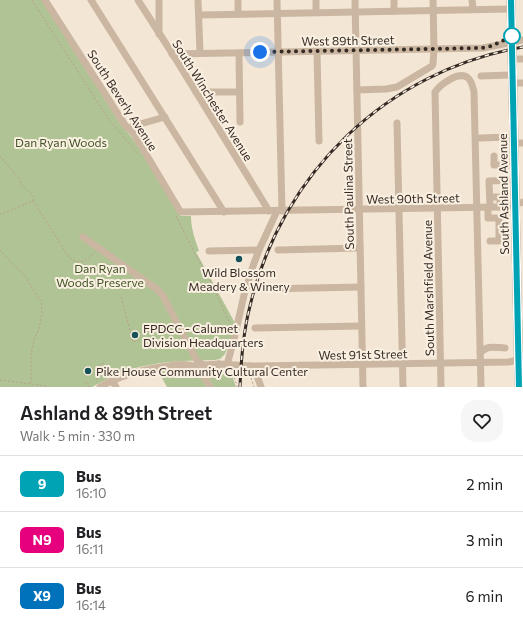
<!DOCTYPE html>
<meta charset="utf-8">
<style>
:root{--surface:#fff;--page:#f6f6f6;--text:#202124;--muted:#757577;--line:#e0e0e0}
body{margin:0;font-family:Commissioner,sans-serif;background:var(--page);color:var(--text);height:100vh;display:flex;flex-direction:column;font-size:15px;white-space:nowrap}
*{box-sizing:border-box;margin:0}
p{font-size:13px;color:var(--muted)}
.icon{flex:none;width:22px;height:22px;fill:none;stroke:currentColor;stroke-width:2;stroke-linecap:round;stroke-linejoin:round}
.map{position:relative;height:387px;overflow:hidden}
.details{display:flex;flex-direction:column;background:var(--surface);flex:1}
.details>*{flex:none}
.badge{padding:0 8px;border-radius:6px;font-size:14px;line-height:26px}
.you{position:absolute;width:20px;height:20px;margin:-10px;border:3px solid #fff;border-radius:50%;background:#1a73e8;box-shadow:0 0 0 6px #1a73e833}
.map>.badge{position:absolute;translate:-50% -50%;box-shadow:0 0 0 2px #fff}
.round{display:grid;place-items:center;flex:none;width:42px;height:42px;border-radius:16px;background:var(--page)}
.summary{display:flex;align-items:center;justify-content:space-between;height:68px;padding:0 20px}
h1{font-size:19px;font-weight:600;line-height:30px}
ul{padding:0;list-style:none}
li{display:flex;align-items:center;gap:12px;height:56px;padding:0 20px;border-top:1px solid var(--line)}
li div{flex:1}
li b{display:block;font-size:15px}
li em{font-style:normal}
li .badge{min-width:44px;font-weight:700;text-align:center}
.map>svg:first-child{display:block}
.green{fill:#b0c394}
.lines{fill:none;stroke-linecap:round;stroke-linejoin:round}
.path{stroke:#b7a08b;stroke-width:1;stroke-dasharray:2 2;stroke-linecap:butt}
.minor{stroke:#cbb7a1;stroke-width:7}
.major{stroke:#786254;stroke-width:9}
.rail-casing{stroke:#352a24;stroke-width:3}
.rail{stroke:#faf0e1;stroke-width:1.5;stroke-dasharray:4.5;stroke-linecap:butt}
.line-casing{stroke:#fff;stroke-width:9}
.line{stroke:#00a3b4;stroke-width:6}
.walk{stroke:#352a24;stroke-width:4;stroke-dasharray:0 7.2}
.stop-dot{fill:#fff;stroke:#00a3b4;stroke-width:2}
.poi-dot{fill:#175159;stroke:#faf0e1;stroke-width:1.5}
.labels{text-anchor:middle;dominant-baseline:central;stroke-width:4;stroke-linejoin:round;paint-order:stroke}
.street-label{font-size:12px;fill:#352a24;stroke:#faf0e1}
.park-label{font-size:12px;fill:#415526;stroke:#faf0e1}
.poi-label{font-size:12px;fill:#352a24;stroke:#faf0e1;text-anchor:start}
</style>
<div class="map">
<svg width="523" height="387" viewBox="0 0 523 387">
<rect width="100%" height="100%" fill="#f3e6d5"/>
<g class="green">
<path d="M0,0H42L121,125L134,140L179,214L181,216H191C191,229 195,239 199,251L196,252L235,323L231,339L225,354L220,359L215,360L181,361L160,363L139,367L115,375L92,387H0Z"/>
<path d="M185,367C199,369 200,376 206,387H167L158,371Z"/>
<polygon points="204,374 211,378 216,376 219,374 232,375 236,387 214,387"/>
</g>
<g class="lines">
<g class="path">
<polyline points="32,0 109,120 139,155"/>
<polyline points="0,156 19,179 22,185 34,196 33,201 14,209 0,214"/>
<path d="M33,201L69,257C78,266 87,261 95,252"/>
<polyline points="176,216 194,252 213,286 230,324"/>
<polyline points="0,250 15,266 20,270 26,277 30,285 41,301 42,313 39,329 34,340 31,354 31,384"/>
<polyline points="121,297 133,342 139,340"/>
<polyline points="92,371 97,378 97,382"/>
<polyline points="221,373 233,374 237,385 237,387"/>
<path d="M85,374C92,370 97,366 104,363"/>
<polyline points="251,378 254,387"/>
<polyline points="0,380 39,385 49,387"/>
<polyline points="86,382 89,387"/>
</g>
<g class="minor">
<polyline points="45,0 125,125 134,134 180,211 182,212 500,207 505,207 523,202"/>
<polyline points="91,0 224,212"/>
<polyline points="138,0 177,61 269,211"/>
<polyline points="159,0 159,34"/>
<polyline points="198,0 200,53"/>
<polyline points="238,0 238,14"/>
<polyline points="277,0 282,211"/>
<polyline points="316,0 316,12"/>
<polyline points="355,0 363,387"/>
<polyline points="394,0 394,11"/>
<polyline points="472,0 473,9"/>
<polyline points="199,15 511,9"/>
<polyline points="317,51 319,141"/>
<polyline points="239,53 240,122"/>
<polyline points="172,54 483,48 523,40"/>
<polyline points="512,59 523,59"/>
<polyline points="481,76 513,75"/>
<polyline points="513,83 523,83"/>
<polyline points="357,90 386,89 397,87 432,66 433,64 434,49 433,0"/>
<polyline points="196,92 239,92"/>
<polyline points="397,123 403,387"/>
<polyline points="129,129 133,126 165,117"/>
<polyline points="480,138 514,137"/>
<polyline points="514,143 523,143"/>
<polyline points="494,156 494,165 514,165"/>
<polyline points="490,197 500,197 500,207"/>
<polyline points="488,207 488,218 499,218 499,241 490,241"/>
<polyline points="490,207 489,181 515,180"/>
<polyline points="83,237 158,290 163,296 197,361 204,365 219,364 250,366 509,362 523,359"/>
<polyline points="278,250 360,248"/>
<polyline points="209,251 259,250"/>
<polyline points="262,289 361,287"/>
<polyline points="255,328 361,326"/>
<path d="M480,352C483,351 484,350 487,348C491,346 500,348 505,348"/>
<polyline points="227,365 235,335 244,295 253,266 259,250 277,211"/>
<polyline points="250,366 257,376 261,387"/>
<path d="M204,367C206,383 215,373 219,364"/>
<polyline points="112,380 116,387"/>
<path d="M100,387C121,375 143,369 167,366C176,365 187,363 195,367C202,372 206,381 210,387"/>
<path d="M441,387L435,92C440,85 459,70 468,78C472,81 473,88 474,92L481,387"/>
</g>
<polyline class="major" points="511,0 519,387"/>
<defs>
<path id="rail" d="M240,387C241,360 243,333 250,306C282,172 387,71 523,47"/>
</defs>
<use href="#rail" class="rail-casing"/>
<use href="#rail" class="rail"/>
</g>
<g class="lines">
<defs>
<polyline id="line" points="511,0 519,387"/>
</defs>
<use href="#line" class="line-casing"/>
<use href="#line" class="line"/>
<polyline class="walk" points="260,52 482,48 492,46 512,36"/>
</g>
<circle class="stop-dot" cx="512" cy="36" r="8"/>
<g class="poi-dot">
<circle cx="239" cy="259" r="4"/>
<circle cx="135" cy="335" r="4"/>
<circle cx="88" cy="371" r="4"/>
</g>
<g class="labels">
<g class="street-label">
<text transform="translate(348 40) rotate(-1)">West 89th Street</text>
<text transform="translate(123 100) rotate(57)">South Beverly Avenue</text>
<text transform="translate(213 100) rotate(58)">South Winchester Avenue</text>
<text transform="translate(348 194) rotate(-91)">South Paulina Street</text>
<text transform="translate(503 194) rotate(-91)">South Ashland Avenue</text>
<text transform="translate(413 198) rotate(-1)">West 90th Street</text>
<text transform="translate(428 288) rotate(-91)">South Marshfield Avenue</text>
<text transform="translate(363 354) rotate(-1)">West 91st Street</text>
</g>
<g class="park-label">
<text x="61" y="142">Dan Ryan Woods</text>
<text x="100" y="268">Dan Ryan<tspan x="100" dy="14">Woods Preserve</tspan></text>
</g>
<g class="poi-label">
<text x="239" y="272" text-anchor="middle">Wild Blossom<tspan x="239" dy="14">Meadery &amp; Winery</tspan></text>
<text x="143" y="328">FPDCC - Calumet<tspan x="143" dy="14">Division Headquarters</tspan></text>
<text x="96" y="371">Pike House Community Cultural Center</text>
</g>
</g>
</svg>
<div class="you" style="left:260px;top:52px"></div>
</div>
<section class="details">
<div class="summary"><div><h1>Ashland &amp; 89th Street</h1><p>Walk · 5 min · 330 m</p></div><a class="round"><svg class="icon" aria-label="heart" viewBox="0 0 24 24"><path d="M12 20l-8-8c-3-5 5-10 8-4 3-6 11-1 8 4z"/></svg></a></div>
<ul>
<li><span class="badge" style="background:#00a3b4;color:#fff">9</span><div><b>Bus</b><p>16:10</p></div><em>2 min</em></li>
<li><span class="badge" style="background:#e6007e;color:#fff">N9</span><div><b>Bus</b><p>16:11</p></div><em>3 min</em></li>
<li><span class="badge" style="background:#0072bc;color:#fff">X9</span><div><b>Bus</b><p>16:14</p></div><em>6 min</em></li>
</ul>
</section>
